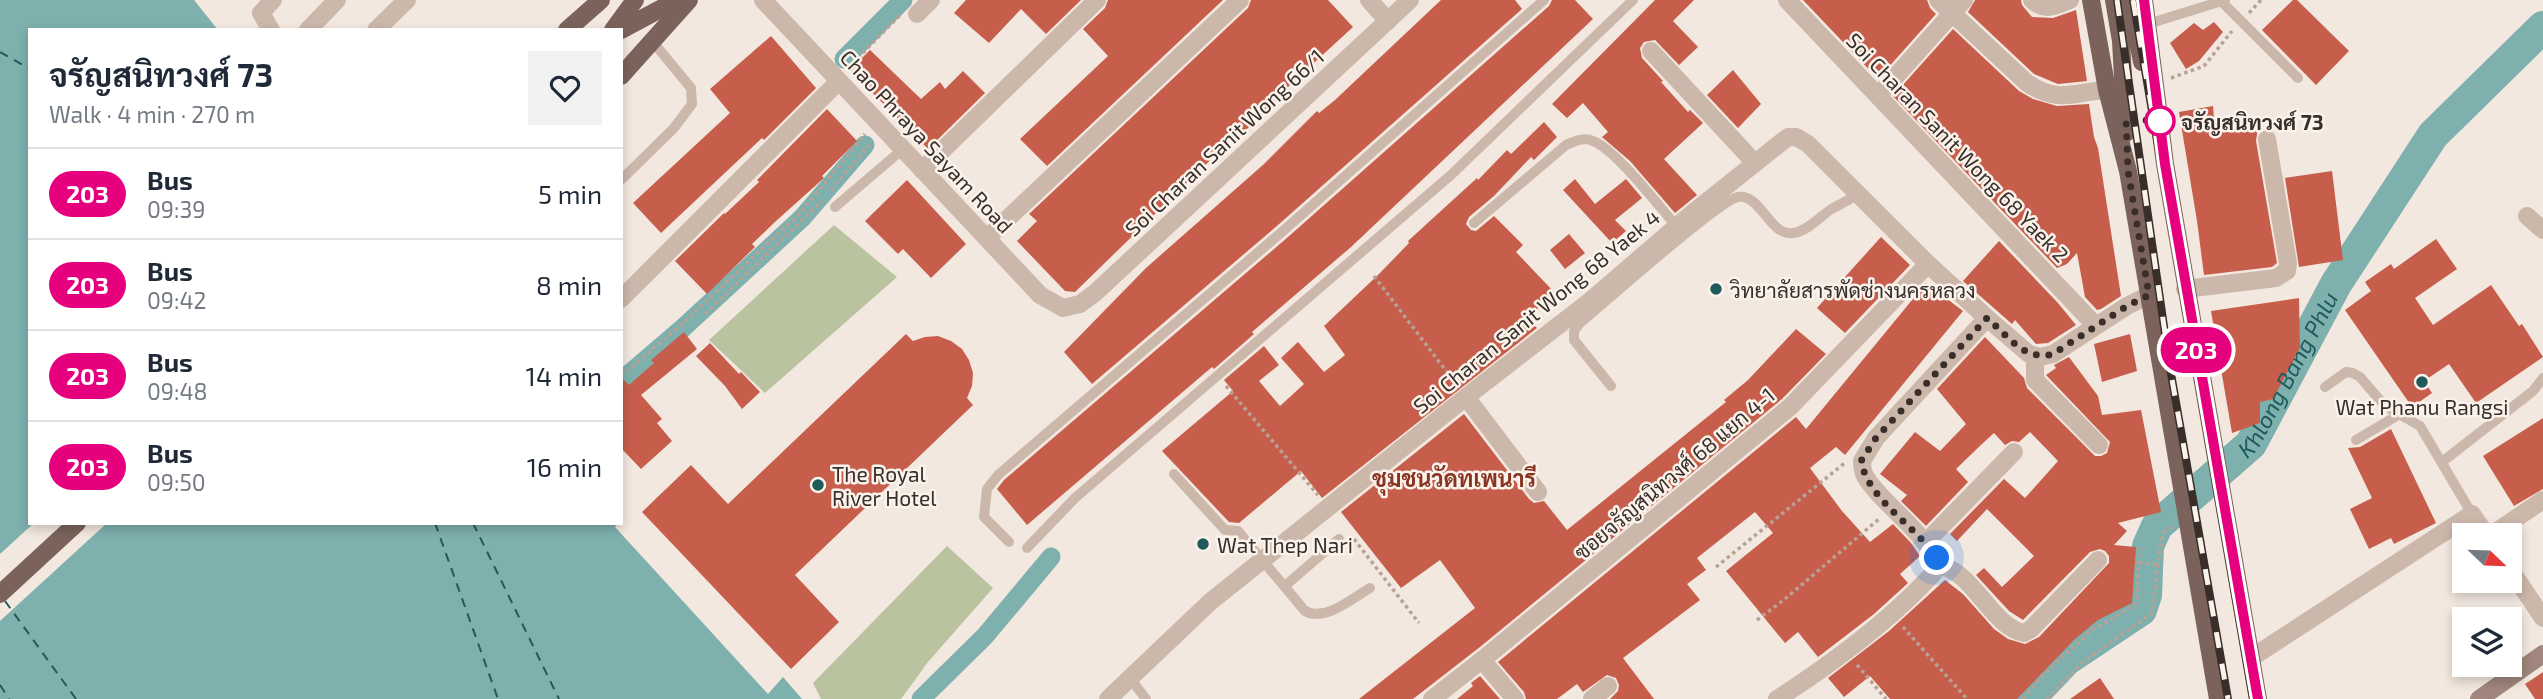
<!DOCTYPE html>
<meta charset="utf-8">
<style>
:root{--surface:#fff;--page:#f2f2f3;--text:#1f2937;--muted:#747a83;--line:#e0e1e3}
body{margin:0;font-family:"Exo 2",Sarabun,sans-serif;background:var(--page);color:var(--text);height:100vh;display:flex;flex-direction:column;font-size:26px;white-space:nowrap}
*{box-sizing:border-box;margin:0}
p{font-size:23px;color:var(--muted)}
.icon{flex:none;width:38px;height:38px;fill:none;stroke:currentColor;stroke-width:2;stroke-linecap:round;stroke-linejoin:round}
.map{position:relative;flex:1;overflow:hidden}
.drawer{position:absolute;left:28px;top:28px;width:595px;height:497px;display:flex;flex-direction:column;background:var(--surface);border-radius:0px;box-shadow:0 4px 10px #0003}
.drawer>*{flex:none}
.badge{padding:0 14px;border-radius:23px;font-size:24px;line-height:46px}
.needle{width:46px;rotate:113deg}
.tools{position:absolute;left:2452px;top:523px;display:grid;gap:14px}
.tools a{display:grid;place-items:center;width:70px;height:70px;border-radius:0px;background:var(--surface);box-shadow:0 4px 10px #0003;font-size:35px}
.you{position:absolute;width:35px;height:35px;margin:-18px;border:5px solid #fff;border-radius:50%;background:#1a73e8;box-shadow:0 0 0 10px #1a73e833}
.map>.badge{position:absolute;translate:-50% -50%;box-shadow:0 0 0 4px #fff}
.round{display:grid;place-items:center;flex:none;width:74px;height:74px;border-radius:0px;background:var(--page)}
.overview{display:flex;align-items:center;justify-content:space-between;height:119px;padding:0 21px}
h1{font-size:33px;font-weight:700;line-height:52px}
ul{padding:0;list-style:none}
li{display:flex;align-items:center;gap:21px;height:91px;padding:0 21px;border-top:2px solid var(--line)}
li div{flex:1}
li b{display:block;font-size:26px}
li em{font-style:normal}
li .badge{min-width:77px;font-weight:700;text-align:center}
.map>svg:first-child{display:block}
.green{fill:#bac39f}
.water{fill:#7eb0ae}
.pier{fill:#f3e8df}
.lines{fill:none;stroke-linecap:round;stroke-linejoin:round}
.canal{stroke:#7eb0ae;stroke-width:19}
.river{stroke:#7eb0ae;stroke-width:32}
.ferry{stroke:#1f5b5a;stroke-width:2;stroke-dasharray:9 7;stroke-linecap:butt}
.building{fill:#c65e4b}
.path{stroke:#b8a195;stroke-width:3.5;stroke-dasharray:3.5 3.5;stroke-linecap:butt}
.lane{stroke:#ccb7ab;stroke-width:10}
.street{stroke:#ccb7ab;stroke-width:18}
.secondary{stroke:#a0867c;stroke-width:18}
.primary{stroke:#7b635b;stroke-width:18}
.rail-casing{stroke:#392e2a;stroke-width:8}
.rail{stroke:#faf3ec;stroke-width:5;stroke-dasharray:16;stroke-linecap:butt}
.line-casing{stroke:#fff;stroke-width:16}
.line{stroke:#e6007e;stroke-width:10}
.walk{stroke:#392e2a;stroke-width:7;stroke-dasharray:0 12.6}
.stop-dot{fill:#fff;stroke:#e6007e;stroke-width:3.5}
.poi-dot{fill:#1f5b5a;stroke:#faf3ec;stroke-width:2.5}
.labels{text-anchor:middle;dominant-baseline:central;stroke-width:5;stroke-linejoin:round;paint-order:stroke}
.stop-label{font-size:21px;font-weight:bold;fill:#392e2a;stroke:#faf3ec;text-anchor:start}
.street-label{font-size:21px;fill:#392e2a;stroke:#faf3ec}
.poi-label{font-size:21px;fill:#392e2a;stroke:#faf3ec;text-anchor:start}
.water-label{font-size:23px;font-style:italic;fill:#1f5b5a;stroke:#faf3ec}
.neighbourhood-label{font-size:23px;font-weight:bold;fill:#893323;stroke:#faf3ec}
</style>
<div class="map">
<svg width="2543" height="699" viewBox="0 0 2543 699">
<rect width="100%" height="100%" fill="#f3e8df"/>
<g class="green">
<polygon points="834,225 897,277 765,393 709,340"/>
<polygon points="947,546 993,588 928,662 901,699 821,699 813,683"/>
</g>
<polygon class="water" points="0,0 194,0 218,30 30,30 30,523 618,523 615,527 768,694 783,677 802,699 0,699"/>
<polygon class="pier" points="34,523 107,523 0,621 0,554"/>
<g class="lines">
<g class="canal">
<polyline points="844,59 903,0"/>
<polyline points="621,381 684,327 802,218 865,145"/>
<polyline points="921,699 985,636 1051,557"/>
</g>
<path class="river" id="s1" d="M2029,699L2066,660L2141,610L2146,595L2148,546L2157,526L2251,444L2336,284L2433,135L2543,27"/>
<g class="ferry">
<polyline points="0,52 30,69"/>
<polyline points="435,523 498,699"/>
<polyline points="473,523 559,699"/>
<polyline points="5,601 76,699"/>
<polyline points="0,685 9,699"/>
</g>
</g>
<g class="building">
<polygon points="966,0 1081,0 1046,34 1021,9 989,43 954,13"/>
<polygon points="1108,0 1223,0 1047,166 1020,139 1108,56 1083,29 1105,8"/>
<polygon points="1251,0 1328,0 1353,27 1292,83 1246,130 1236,139 1234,137 1075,292 1065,291 1017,241 1037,221 1029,214 1248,8"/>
<polygon points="1441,0 1515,0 1522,9 1278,225 1092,384 1064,352 1146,268 1264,164 1317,111 1319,113 1335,100"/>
<polygon points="1552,0 1575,0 1593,19 1351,247 1252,332 1254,334 1214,369 1212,367 1027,525 997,489 1004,480 1288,237 1549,6"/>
<polygon points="1655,0 1694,0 1673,21 1698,47 1679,65 1655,40 1644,42 1640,48 1642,58 1663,81 1661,82 1688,112 1690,110 1703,123 1664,159 1697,195 1675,213 1630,161 1602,137 1608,132 1583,103 1567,118 1552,104"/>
<polygon points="1803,0 1927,0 1930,8 1936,14 1878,79"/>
<polygon points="1975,0 2021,0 2022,5 2032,17 2053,18 2076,10 2087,81 2058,84 2034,74 1968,12"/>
<polygon points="2293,0 2297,0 2349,51 2316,85 2262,30"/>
<polygon points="2214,22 2223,32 2199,61 2186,69 2170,43 2194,23 2203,30"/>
<polygon points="1953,29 2019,91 2033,99 2057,106 2089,104 2094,137 2098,148 2121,296 2101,309 2097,310 2085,297 2077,253 2067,264 2057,268 1893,96"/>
<polygon points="771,36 816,88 764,140 762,138 661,233 633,203 730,113 710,89"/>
<polygon points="870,50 921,99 940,82 945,89 963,71 985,93 928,149 850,70"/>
<polygon points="1733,70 1761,104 1738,128 1707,95"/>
<polygon points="2213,106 2215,133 2258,127 2256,141 2277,263 2272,267 2204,275 2197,221 2179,112"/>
<polygon points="827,109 857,141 822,176 824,178 776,221 752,244 755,247 707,294 675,261 724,213 725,214 759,182 757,180"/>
<polygon points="1544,122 1557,137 1534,160 1531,157 1494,196 1469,217 1466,224 1471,230 1476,231 1494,216 1523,245 1516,252 1555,293 1527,318 1537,328 1322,498 1301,471 1239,523 1229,522 1162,451 1233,391 1224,380 1264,346 1279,365 1259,381 1280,406 1304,384 1281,358 1298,342 1324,372 1345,355 1324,326 1379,274 1409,243 1408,241 1477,178 1478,180 1507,150 1511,154"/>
<polygon points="2332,171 2343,260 2299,267 2285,178"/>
<polygon points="1575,179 1595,204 1626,179 1642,198 1615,220 1626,231 1612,243 1563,190"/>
<polygon points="907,180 966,244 931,278 903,249 898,254 865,221"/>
<polygon points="1569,234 1585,253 1565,269 1550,250"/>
<polygon points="1881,237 1910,265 1845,333 1817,308"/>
<polygon points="2436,239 2457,269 2415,298 2433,325 2491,285 2519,326 2522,324 2543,357 2476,403 2449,364 2424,381 2432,393 2412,407 2345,310 2371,291 2365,282 2391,264 2394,269"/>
<polygon points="1999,241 2058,303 2076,325 2048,343 2036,344 2015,320 2012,324 1963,281"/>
<polygon points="1926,283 1963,311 1845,455 1836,447 1810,468 1842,511 1870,542 1893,524 1911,543 1920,556 1900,574 1908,583 1874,614 1818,657 1798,632 1785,643 1726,571 1773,533 1755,512 1697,558 1706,570 1687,584 1700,600 1623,658 1654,699 1610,699 1618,691 1619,685 1616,678 1607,675 1583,692 1577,684 1557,699 1526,699 1524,692 1498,662 1796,417 1806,429"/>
<polygon points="2299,298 2300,348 2273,399 2260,402 2260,423 2232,433 2211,311"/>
<polygon points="1796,329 1826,354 1782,399 1480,647 1413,699 1359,699 1475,608 1440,560 1401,588 1341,512 1464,414 1529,499 1534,503 1544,501 1567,530 1726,402 1724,400 1748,380"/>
<polygon points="684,332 697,349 641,395 662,419 657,423 672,441 641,469 621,448 621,377 629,385 654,363 651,360"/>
<polygon points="906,334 913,341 925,337 938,336 951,341 962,349 969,360 973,373 972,386 967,398 973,405 795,575 839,622 791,669 642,512 691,465 728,504"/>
<polygon points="2130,334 2137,371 2102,382 2094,344"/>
<polygon points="1985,337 2024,378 2027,388 2095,456 2101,456 2107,453 2110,442 2046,375 2056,368 2054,365 2069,357 2098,396 2102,415 2141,410 2161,512 2118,523 2127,531 2114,545 2136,547 2132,603 2098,620 2075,639 2017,699 1890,699 1870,676 1844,697 1828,678 1889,631 1945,580 1963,594 1994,629 2008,639 2025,644 2039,637 2109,563 2109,556 2105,551 2100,549 2090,552 2023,620 2009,611 1976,575 1984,568 2002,587 2034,556 1987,509 1957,541 1950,534 2004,479 2025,498 2058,461 2030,432 2019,442 2012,441 2005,445 1994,433 1983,443 1956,469 1968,482 1926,526 1901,501 1907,495 1880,474 1915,432 1940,451 1966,424 1937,389"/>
<polygon points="710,343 739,374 741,372 760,392 742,409 725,386 696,356"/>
<polygon points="2543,418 2543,489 2514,506 2483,456"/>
<polygon points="2391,429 2436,523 2394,544 2391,538 2369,549 2350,509 2372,498 2348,448 2360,447"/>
<polygon points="2543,672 2543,699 2535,699 2525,684"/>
<polygon points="1480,676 1500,699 1457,699 1473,686 1471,683"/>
<polygon points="2100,678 2114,699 2070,699"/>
</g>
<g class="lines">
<g class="path">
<polyline points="2249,13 2261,0"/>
<polyline points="848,68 901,14"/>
<polyline points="2171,78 2204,66 2232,31"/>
<polyline points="831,190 872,142"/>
<polyline points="1374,276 1456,384"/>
<polyline points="705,314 822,201"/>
<polyline points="621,376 681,325 801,212 865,134"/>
<polyline points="1226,386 1318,495"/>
<polyline points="1354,539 1419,623"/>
<polyline points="2139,563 2157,564"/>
<polyline points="1716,567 1846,462"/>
<polyline points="1757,620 1785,599 1879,519"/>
<polyline points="1903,627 1967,699"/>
<polyline points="1857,665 1886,699"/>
<polyline points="2023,699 2043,675 2092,630 2134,606 2137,600 2139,548"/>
<polyline points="2047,699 2082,663 2152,613 2161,541 2164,532 2172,527"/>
</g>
<g class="lane">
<polyline points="2220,0 2298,78"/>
<polyline points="2148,24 2225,0"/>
<polyline points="621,180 674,128 692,104 691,88 653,42"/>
<polyline points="835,207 903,149"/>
<path d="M1474,223L1566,145C1575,141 1583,137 1593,141C1615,149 1659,206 1677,227"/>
<path d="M1611,386L1574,340V331L1579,324C1602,305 1719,200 1738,197C1762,194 1769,237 1794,233C1807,231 1820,217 1830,210C1840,204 1849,200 1859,194"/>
<polyline points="2325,387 2346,372 2353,373 2360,377 2385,406 2420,426 2472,514"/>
<polyline points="2356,440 2400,414"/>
<polyline points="2442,462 2533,391 2543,378"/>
<path d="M1174,474L1225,530L1238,531L1305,611C1325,622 1351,599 1370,588"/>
<polyline points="1009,542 984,517 987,489 998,475 1283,231 1544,0"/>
<polyline points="1027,548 1075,498 1451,175 1633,0"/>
<polyline points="1285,586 1339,539"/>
<polyline points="1130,678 1146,699"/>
</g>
<g class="street">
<polyline points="763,0 1040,295 1063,308 1080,304 1095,293 1410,0"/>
<polyline points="1369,0 1388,21"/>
<polyline points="1787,0 2096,326"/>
<path d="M1938,0L2027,83C2059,104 2072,92 2107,90"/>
<path d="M2032,0C2045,12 2055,6 2070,0"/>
<polyline points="917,14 931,0"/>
<polyline points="271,30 261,13 273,0"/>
<polyline points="308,30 337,0"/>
<polyline points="376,30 407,0"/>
<polyline points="1651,51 1755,163"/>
<polyline points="1878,96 1964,0"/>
<polyline points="922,170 1097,0"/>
<polyline points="2527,216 2543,230"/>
<polyline points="987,238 1240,0"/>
<polyline points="2185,289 2276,278 2287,271 2288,263 2267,139"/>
<polyline points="621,299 839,81"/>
<polyline points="2035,356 2035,380 2099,445"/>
<polyline points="1466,397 1538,492"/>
<polyline points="2490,536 2543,500"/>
<polyline points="1926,542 2014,452"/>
<path d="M1937,565C1973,569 1990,626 2024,633L2031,629L2098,560"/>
<polyline points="2510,569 2543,618"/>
<polyline points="2251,658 2472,514 2487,536"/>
<polyline points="1482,660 1515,699"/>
<polyline points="1108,699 1210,602 1466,397 1590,301 1690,215 1788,137 1796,137 1808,144 1928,264 1987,318"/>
<polyline points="1432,699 1487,656 1790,407 1928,264"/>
<polyline points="1592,699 1608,686"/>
<path d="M1777,699C1829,666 1896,616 1936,570C1941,544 1879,502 1865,476C1863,472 1862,466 1862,461L1876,438L1987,318L2029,354L2040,357L2053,354L2127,306L2149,295"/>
</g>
<polyline class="secondary" points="2479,699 2543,654"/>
<g class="primary">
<polyline points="2091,0 2107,90 2128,171 2218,699"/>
<polyline points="2114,0 2121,41 2126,133"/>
<polyline points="2130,0 2142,62"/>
<polyline points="2144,0 2165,164 2258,699"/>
<polyline points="567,30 601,0"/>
<polyline points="613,30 635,0"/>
<polyline points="621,30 677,0"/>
<polyline points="621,76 689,0"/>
<polyline points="0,594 77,523"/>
</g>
<defs>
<g id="rail">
<polyline points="2117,0 2170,368 2228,699"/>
<polyline points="2133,0 2253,699"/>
</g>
</defs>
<use href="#rail" class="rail-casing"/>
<use href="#rail" class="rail"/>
</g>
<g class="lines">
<defs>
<polyline id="line" points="2144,0 2165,164 2258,699"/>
</defs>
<use href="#line" class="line-casing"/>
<use href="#line" class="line"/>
<path class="walk" d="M1937,558C1915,525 1869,501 1861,461L1876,438L1987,318C2008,336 2025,362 2053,354L2127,306L2149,295L2128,171L2126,119L2160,121"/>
</g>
<circle class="stop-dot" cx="2160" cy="121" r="14"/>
<g class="poi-dot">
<circle cx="1716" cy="289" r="7"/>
<circle cx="2422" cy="382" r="7"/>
<circle cx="818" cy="485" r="7"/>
<circle cx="1203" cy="544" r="7"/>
</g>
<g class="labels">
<g class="stop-label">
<text x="2181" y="121">จรัญสนิทวงศ์ 73</text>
</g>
<g class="street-label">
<text transform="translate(927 141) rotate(47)">Chao Phraya Sayam Road</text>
<text transform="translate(1224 142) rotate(-43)">Soi Charan Sanit Wong 66/1</text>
<text transform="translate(1958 147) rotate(46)">Soi Charan Sanit Wong 68 Yaek 2</text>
<text transform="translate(1536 311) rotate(-39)">Soi Charan Sanit Wong 68 Yaek 4</text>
<text transform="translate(1674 473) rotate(-40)">ซอยจรัญสนิทวงศ์ 68 แยก 4-1</text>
</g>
<g class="poi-label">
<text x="1730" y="289">วิทยาลัยสารพัดช่างนครหลวง</text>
<text x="2422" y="406" text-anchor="middle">Wat Phanu Rangsi</text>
<text x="832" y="473">The Royal<tspan x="832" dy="24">River Hotel</tspan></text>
<text x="1217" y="544">Wat Thep Nari</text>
</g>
<g class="water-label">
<text stroke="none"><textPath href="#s1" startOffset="434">Khlong Bang Phlu</textPath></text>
</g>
<g class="neighbourhood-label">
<text x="1454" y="478">ชุมชนวัดทเพนารี</text>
</g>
</g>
</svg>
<div class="tools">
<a><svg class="needle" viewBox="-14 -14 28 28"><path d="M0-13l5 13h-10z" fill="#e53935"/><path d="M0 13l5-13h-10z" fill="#747a83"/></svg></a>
<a><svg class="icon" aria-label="layers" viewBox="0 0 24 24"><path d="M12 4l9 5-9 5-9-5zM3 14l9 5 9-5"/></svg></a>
</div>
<div class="you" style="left:1937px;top:558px"></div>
<b class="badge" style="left:2196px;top:350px;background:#e6007e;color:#fff">203</b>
<section class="drawer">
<div class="overview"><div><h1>จรัญสนิทวงศ์ 73</h1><p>Walk · 4 min · 270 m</p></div><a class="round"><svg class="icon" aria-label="heart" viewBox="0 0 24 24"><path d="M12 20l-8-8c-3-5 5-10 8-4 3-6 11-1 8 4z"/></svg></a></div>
<ul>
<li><span class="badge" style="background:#e6007e;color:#fff">203</span><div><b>Bus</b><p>09:39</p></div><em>5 min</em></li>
<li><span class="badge" style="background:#e6007e;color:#fff">203</span><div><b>Bus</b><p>09:42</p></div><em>8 min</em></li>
<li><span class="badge" style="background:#e6007e;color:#fff">203</span><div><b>Bus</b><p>09:48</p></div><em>14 min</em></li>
<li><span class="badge" style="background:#e6007e;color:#fff">203</span><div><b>Bus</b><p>09:50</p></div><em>16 min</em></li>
</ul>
</section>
</div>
